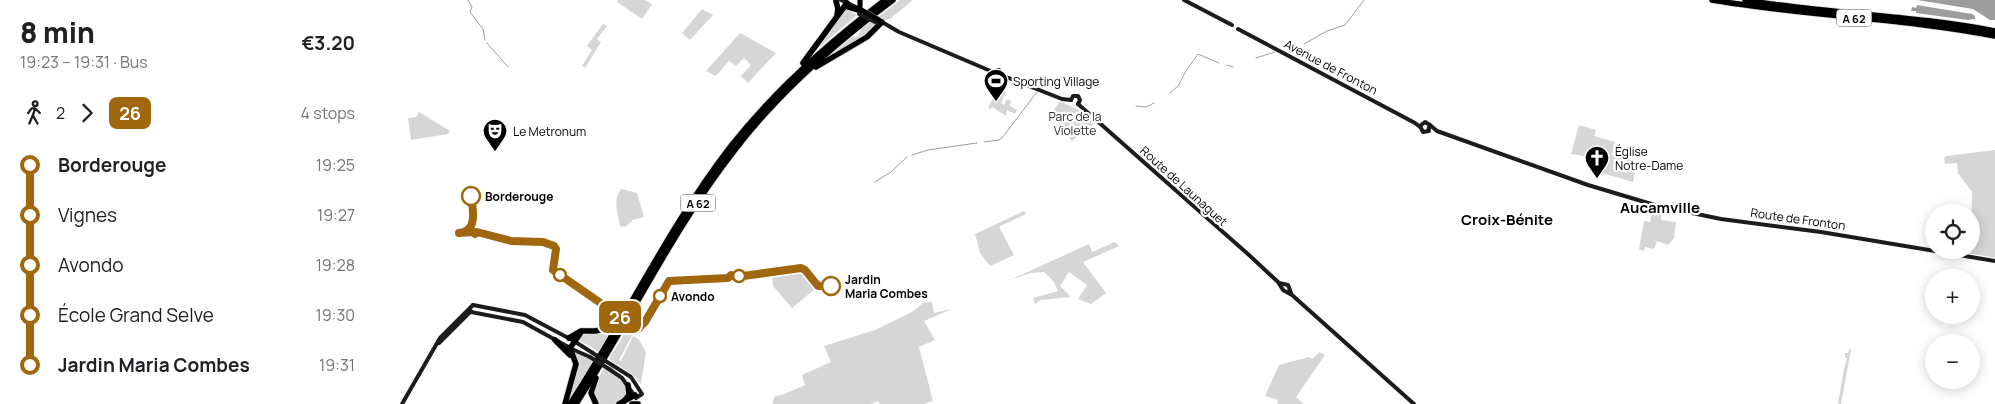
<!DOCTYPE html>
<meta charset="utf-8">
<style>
:root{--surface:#fff;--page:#f6f6f6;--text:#202124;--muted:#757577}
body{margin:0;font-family:Manrope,sans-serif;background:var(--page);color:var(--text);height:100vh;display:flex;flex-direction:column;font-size:19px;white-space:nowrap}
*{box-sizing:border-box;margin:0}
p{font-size:16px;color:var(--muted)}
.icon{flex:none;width:28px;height:28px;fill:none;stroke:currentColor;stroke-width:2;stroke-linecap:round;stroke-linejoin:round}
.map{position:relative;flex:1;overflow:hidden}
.side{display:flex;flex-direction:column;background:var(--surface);width:375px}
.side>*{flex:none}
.badge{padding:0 10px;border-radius:8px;font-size:18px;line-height:32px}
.tools{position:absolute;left:1550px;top:204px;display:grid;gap:10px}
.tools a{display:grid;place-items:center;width:55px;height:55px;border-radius:50%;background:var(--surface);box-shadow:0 2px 12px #0003;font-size:25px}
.map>.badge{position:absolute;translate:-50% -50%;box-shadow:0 0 0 2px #fff}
.legs{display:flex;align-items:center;gap:8px;height:55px;padding:0 20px;font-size:16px}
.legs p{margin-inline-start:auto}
.headline{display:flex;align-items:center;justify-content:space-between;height:85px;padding:0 20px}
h1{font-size:28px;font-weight:800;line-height:38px}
ul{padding:0 20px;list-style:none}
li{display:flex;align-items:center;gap:18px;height:50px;font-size:19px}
li i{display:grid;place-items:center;width:8px;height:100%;margin:0 6px;background:currentColor}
li i::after{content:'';width:12px;height:12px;margin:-6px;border:4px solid;border-radius:50%;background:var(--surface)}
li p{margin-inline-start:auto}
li:first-child i{background:linear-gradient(#0000 50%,currentColor 0)}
li:last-child i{background:linear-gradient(currentColor 50%,#0000 0)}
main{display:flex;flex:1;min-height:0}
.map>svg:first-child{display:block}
.green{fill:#d6d6d6}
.water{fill:#9d9d9d}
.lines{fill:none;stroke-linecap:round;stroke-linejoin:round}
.stream{stroke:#9d9d9d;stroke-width:1}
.primary-casing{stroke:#dbdbdb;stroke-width:6}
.motorway-casing{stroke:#dbdbdb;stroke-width:7}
.secondary{stroke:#1c1c1c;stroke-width:4}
.primary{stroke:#000;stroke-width:5}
.motorway{stroke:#000;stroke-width:5.5}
.primary-bridge-casing{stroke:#dbdbdb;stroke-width:6;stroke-linecap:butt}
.secondary-bridge{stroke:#1c1c1c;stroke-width:4}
.primary-bridge{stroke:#000;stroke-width:5}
.line-1-casing{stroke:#fff;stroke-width:11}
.line-1{stroke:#a0670f;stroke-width:8}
.stop-1-dot{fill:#fff;stroke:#a0670f;stroke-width:2.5}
.labels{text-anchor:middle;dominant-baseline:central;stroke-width:4.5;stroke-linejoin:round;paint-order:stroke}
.shield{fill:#fff;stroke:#4c4c4c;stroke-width:1}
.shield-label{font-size:11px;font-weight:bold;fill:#000}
.street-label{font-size:12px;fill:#000;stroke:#fff}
.poi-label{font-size:12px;fill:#000;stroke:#fff;text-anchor:start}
.park-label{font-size:12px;fill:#2d2d2d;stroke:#fff}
.stop-label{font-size:12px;font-weight:bold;fill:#000;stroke:#fff;text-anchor:start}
.quarter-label{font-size:15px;font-weight:bold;fill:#000;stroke:#fff}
</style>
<main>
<section class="side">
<div class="headline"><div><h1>8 min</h1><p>19:23 – 19:31 · Bus</p></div><b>€3.20</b></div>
<div class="legs"><svg class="icon" aria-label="walk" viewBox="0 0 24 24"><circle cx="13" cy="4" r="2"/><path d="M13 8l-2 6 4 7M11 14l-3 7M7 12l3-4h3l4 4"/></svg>2<svg class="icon" aria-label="forward" viewBox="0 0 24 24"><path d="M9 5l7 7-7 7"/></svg><b class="badge" style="background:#a0670f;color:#fff">26</b><p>4 stops</p></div>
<ul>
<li><i style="color:#a0670f"></i><b>Borderouge</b><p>19:25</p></li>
<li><i style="color:#a0670f"></i><span>Vignes</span><p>19:27</p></li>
<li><i style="color:#a0670f"></i><span>Avondo</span><p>19:28</p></li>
<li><i style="color:#a0670f"></i><span>École Grand Selve</span><p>19:30</p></li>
<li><i style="color:#a0670f"></i><b>Jardin Maria Combes</b><p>19:31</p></li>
</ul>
</section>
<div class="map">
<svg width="1620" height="404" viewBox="0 0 1620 404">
<rect width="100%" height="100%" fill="#fff"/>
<g class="green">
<polygon points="243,0 270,0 277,4 267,19 242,2"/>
<polygon points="525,0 538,0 515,19 512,20 503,17"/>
<polygon points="327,9 338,15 315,40 307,33"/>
<polygon points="471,9 482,15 440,51 440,50"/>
<path d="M496,22L501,24C494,34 471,49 461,50L478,36L480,38L484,35L486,29Z"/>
<polygon points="228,24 232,26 222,39 226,42 210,68 207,66 217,50 212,46"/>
<polygon points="365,33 401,53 373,83 366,76 376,65 369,58 361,66 354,61 341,76 331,71"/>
<polygon points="623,88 631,92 626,103 629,105 632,99 636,101 635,106 642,110 640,114 632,110 631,116 617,107 616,109 613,108"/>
<polygon points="685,101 705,111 720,123 697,141 676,114"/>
<polygon points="44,112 75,131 73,134 36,140 33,118 41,117"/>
<polygon points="1204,125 1221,130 1219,136 1240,142 1237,155 1262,162 1258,182 1220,171 1226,151 1223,151 1215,157 1196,154"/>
<polygon points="1620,150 1620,258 1593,253 1592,250 1596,250 1597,192 1583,173 1582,163 1570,164 1569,158 1571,156"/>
<path d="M247,189L262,193L269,217L258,220L250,227L245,226C243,214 237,197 247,189Z"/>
<polygon points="1277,210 1287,211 1286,220 1301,222 1299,238 1293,245 1282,241 1279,249 1270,247 1269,251 1264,249 1269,221 1275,222"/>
<polygon points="649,211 651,214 624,227 639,255 615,266 605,253 600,234"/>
<polygon points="740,242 744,246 708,262 731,293 716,304 703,299 712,285 694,272 685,286 696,297 665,300 660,304 658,298 683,291 679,282 669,272 656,273 635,280 714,244 717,252"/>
<polygon points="426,271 440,289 417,308 398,286 397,275"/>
<polygon points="557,302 559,313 577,309 549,321 560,340 544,347 558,401 549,404 505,404 503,401 496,404 397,404 400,396 407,395 430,385 427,375 456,362 449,346 500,330 537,312 548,303"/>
<polygon points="239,326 224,352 202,339 209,335 227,332"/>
<polygon points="254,326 259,332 244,360 246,361 258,336 264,340 271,352 266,384 258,375 234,359"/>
<polygon points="1474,349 1476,350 1466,404 1463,404 1469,369 1472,358 1470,357 1470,353 1473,353"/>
<polygon points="196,351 207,354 219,361 193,402 202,366"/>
<polygon points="945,352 950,355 921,397 929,404 902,404 903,400 890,396 904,365 934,357 937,359"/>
<path d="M229,368C240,375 250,381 253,394L240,404H225L219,396L222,380Z"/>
</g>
<g class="water">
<polygon points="1542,0 1620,0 1620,20 1615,20 1598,9"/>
<polygon points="1542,5 1597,14 1600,16 1600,19 1593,20 1541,13 1541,11 1536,11 1537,7 1541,8"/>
</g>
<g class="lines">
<g class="stream">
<polyline points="93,0 97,7 95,12 108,29 110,40"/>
<polyline points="112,43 133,67"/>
<polyline points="929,44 952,31 970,25 989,0"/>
<polyline points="881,58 900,52"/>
<polyline points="852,65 858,67"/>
<polyline points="795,93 803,86 811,71 823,54 844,63"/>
<polyline points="761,106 771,107 779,103"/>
<polyline points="609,142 624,140 627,138 662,92"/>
<polyline points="537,155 553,150 602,143"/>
<polyline points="500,182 516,172 532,157"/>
</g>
<defs>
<polyline id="primary" points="485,0 485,9 487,11"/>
<g id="motorway">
<path d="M1337,0C1431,16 1527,18 1620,36"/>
<path d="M1370,0C1453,14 1537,15 1620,31"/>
<polyline points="461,1 463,9 462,15"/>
<polyline points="470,6 487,11"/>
<polyline points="428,63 472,3"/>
<polyline points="441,67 492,37 507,22"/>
<polyline points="194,338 206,331 220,331 230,329 242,318 252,306"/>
<polyline points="180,340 195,355"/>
<polyline points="249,401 254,395 253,385"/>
<polyline points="190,404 201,364 195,348 205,334"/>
<path d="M195,404C250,320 294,226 356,146C400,90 453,43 510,0"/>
<path d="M201,404C255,321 298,229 359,151C404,92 459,44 518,0"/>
<polyline points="221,404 216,393 221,378"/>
<polyline points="244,404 260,395"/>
<polyline points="257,404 263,404"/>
</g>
</defs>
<use href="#primary" class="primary-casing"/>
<use href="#motorway" class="motorway-casing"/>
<g class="secondary">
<polyline points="466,0 483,8"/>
<polyline points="809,0 857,25"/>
<polyline points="507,22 524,32 618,72"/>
<polyline points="863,29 1040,123 1045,127"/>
<polyline points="618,72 624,70 626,75"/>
<polyline points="626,75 687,99 696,100"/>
<polyline points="696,100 698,96 703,96 705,100 703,104"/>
<polyline points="703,104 874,255 903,282 908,290 917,295 1039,404"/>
<polyline points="1053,131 1055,125 1062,131 1213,185 1283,206 1346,219 1446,232 1620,261"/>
<polyline points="1054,131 1048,132 1045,126 1050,122 1055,125"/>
<polyline points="904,283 913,285 916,293"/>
<polyline points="98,305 150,315 199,341 224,357"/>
<polyline points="96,312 148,322 197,349 215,357"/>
<polyline points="64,343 96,311"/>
<polyline points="234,369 247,378 261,398 267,394 256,377 237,365"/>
<polyline points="27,404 65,338 98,305"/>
</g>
<use href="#primary" class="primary"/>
<use href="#motorway" class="motorway"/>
<defs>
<polyline id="primary-bridge" points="488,11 504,20"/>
</defs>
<use href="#primary-bridge" class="primary-bridge-casing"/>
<g class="secondary-bridge">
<polyline points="484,14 502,23"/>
<polyline points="215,357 234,369"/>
<polyline points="224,357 237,365"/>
</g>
<use href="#primary-bridge" class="primary-bridge"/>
</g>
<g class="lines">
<defs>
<path id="line-1" d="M96,196C98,209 103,232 84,233L98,232L100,234L102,232L136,241L168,242L179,246L181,249L178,270L263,329L270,322L294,281L353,278L356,275L361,277L426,268L430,270L443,286H456"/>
</defs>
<use href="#line-1" class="line-1-casing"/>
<use href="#line-1" class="line-1"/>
</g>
<defs>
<symbol id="stadium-pin" viewBox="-11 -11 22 30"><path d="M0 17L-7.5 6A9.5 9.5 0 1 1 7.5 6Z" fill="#000" stroke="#fff"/><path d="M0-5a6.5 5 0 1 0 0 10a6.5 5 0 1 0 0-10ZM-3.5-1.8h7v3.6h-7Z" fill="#fff"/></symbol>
<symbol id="theatre-pin" viewBox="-11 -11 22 30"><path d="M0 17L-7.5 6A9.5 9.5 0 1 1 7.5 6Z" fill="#000" stroke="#fff"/><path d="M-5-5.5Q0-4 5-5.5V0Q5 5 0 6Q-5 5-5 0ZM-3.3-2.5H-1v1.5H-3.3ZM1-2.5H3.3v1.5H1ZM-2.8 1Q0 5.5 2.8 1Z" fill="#fff"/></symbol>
<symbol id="church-pin" viewBox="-11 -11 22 30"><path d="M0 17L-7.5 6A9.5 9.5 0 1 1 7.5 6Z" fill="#000" stroke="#fff"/><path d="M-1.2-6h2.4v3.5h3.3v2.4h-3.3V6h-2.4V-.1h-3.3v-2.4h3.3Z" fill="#fff"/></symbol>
</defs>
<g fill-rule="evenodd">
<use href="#stadium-pin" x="607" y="67" width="28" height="38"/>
<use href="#theatre-pin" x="106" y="117" width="28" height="38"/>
<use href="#church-pin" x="1208" y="144" width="28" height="38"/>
</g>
<g class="stop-1-dot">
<circle cx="96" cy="196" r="9"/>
<circle cx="185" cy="275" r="6"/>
<circle cx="364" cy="276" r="6"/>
<circle cx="456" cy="286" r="9"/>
<circle cx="285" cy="296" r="6"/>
</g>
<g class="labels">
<g class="shield">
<rect x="1461.5" y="9.5" width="35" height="17" rx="4"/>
<rect x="305.5" y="194.5" width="35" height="17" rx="4"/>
</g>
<g class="shield-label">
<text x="1479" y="18">A 62</text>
<text x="323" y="203">A 62</text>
</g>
<g class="street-label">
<text transform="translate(956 67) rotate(28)">Avenue de Fronton</text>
<text transform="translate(809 186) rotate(42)">Route de Launaguet</text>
<text transform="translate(1423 219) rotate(8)">Route de Fronton</text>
</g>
<g class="poi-label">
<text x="638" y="81">Sporting Village</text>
<text x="138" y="131">Le Metronum</text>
<text x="1240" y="151">Église<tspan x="1240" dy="14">Notre-Dame</tspan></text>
</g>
<g class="park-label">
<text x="700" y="116">Parc de la<tspan x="700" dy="14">Violette</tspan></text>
</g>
<g class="stop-label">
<text x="110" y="196">Borderouge</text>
<text x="470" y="279">Jardin<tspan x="470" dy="14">Maria Combes</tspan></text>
<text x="296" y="296">Avondo</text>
</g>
<g class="quarter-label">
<text x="1285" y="207">Aucamville</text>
<text x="1132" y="219">Croix-Bénite</text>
</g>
</g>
</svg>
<div class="tools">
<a><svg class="icon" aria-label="locate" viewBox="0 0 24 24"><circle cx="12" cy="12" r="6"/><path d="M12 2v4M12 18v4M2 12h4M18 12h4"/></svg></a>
<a>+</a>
<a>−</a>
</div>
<b class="badge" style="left:245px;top:317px;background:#a0670f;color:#fff">26</b>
</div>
</main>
